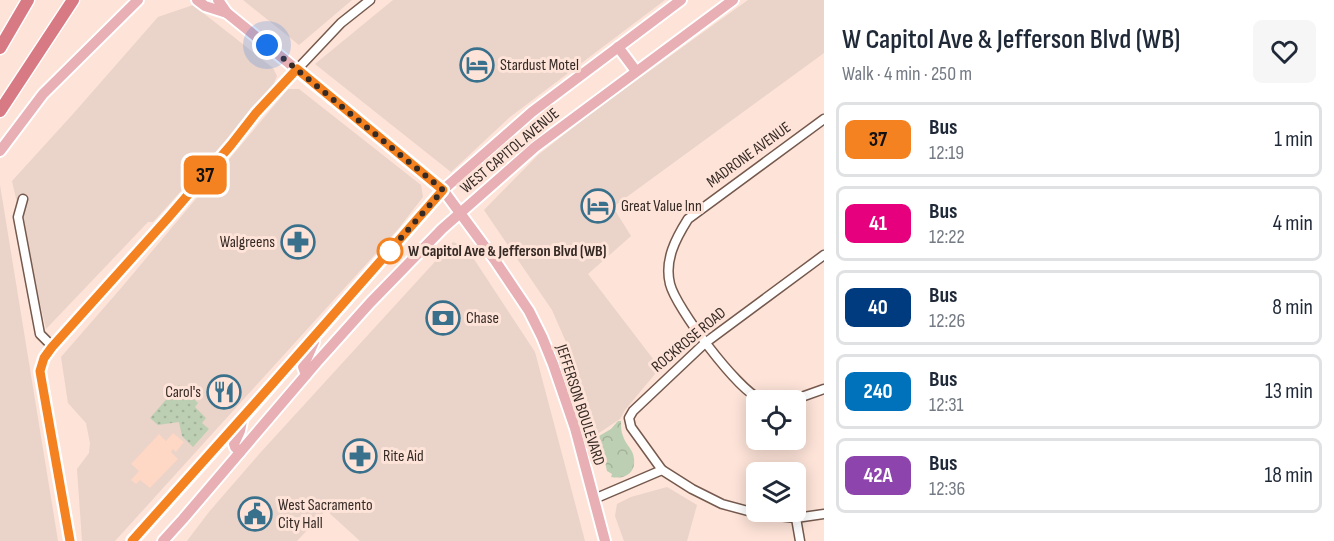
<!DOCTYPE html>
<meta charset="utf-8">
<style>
:root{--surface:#fff;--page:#f6f6f7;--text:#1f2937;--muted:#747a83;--line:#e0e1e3}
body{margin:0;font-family:"Sofia Sans Condensed",sans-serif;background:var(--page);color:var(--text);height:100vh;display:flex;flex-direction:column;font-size:22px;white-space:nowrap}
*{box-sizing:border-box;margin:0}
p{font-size:20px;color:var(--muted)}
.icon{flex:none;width:33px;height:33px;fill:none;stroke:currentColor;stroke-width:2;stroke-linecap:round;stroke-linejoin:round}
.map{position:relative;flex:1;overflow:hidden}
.drawer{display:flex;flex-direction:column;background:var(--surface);width:510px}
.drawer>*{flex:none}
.badge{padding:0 12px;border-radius:9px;font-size:21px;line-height:39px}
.buttons{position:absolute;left:746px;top:390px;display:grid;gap:12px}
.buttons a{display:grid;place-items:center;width:60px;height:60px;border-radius:9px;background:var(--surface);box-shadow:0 3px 15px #0003;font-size:30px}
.you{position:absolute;width:30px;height:30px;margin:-15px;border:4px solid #fff;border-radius:50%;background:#1a73e8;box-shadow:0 0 0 9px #1a73e833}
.map>.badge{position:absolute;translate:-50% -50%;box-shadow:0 0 0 3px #fff}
.round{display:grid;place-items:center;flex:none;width:63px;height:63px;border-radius:9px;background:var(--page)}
.headline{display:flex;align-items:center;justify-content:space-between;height:102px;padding:0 18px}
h1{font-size:28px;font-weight:600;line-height:45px}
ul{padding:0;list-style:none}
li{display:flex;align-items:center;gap:18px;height:75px;margin:0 12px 9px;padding:0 6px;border:3px solid var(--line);border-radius:9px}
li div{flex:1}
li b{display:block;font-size:22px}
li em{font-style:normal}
li .badge{min-width:66px;font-weight:700;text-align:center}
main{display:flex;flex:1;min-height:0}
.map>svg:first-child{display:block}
.commercial{fill:#ead3c9}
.built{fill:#ffd7c5}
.grass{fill:url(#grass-dots)}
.park{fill:url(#park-crowns)}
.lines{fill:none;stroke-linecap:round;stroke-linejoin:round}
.minor-casing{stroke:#75594d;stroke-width:11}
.major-casing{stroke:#fff;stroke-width:14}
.highway-casing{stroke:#fff;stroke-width:15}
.minor{stroke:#fff;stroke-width:8}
.major{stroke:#e8afb5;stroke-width:10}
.highway{stroke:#d87a83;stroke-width:12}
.line-casing{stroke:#fff;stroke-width:14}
.line{stroke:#f58220;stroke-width:9}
.walk{stroke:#362a25;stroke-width:6;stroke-dasharray:0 10.8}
.stop-dot{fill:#fff;stroke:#f58220;stroke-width:3}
.labels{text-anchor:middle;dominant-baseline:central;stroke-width:6;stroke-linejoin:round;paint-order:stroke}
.poi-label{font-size:16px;fill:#362a25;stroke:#fde3d8;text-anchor:start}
.street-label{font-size:16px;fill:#362a25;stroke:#fde3d8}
.stop-label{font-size:16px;font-weight:bold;fill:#362a25;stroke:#fde3d8;text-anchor:start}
</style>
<main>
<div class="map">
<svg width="824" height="541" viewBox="0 0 824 541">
<defs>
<pattern id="grass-dots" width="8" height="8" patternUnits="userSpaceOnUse" patternTransform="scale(1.5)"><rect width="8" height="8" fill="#bdcfb3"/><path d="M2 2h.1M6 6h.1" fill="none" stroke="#a3b29a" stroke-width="1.8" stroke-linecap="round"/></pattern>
<pattern id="park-crowns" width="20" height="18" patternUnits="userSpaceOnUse" patternTransform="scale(1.5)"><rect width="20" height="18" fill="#bdcfb3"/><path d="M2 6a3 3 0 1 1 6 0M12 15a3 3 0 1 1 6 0" fill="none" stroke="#a3b29a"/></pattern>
</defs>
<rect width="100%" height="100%" fill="#fde3d8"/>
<g class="commercial">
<polygon points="243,0 352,0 299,45"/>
<polygon points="393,0 665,0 510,117 451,172 315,64"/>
<polygon points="748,0 824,0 824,53 613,207 631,236 588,274 660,368 625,410 620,419 596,435 570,351 552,310 484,210 538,155 598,108"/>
<polygon points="193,5 273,68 277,76 272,88 165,209 153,222 148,222 46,329 12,181 73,114 158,17"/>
<polygon points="288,89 299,89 421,185 423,197 399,228 115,541 82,541 77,469 89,453 90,443 86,423 68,403 61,357 122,287"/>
<polygon points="0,185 58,541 0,541"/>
<polygon points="453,242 466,247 535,352 585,541 360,541 326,510 297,541 187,541 209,512 261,452"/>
<polygon points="667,487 697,505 687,541 624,541 615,516 617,504 631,497"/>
</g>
<polygon class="built" points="173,433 184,442 176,452 173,449 171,452 178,459 150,488 140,480 136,484 131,480 139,471 131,464 159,434 166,441"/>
<polygon class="grass" points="169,385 174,390 179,385 198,403 195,407 206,418 202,423 209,429 193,447 182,436 179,422 158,425 150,418 170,395 165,390"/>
<path class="park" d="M618,421H621C621,426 621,432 623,436C625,443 631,448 633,454C638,471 627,480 611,477L612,474L607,471L599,436L611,429Z"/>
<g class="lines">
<defs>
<g id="minor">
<polyline points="23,199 18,217 40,334 53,347"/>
<path d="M774,400C770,400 764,400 760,399C737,389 676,308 670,284C664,260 676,238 688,219L824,119"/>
<polyline points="793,400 824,389"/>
<polyline points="662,470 631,427 629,418 633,411 705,343 824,255"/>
<polyline points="594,499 662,470 692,489 722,504 759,514 796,518 824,514"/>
<polyline points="796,518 800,541"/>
<polyline points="70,541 41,377 40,371 44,358 53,347 168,218 231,145 256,113 341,23 370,0"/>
</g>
<g id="major">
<polyline points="197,0 205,6 227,13"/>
<polyline points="218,0 227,13 349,112 443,190 494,259 529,311 542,337 553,364 575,428 605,541"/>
<polyline points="618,47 636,71"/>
<polyline points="0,151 43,94 138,0"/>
<polyline points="306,375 303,367 314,342"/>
<polyline points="240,452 235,447 234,444 240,431 242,421"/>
<polyline points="132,541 242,419 443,190 532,112 681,0"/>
<polyline points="163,541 183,519 317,362 370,303 442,229 535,147 733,0"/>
</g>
<g id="highway">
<polyline points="0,48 28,0"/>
<polyline points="0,111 73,0"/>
</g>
</defs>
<use href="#minor" class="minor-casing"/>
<use href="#major" class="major-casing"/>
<use href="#highway" class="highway-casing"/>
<use href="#minor" class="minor"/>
<use href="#major" class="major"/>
<use href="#highway" class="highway"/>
</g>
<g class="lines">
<defs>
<polyline id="line" points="70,541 41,377 40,371 44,358 52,347 168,218 231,145 256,113 297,69 443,190 274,382 132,541"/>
</defs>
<use href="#line" class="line-casing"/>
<use href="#line" class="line"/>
<polyline class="walk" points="267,45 443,190 385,256 390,251"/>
</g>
<defs>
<symbol id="hotel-ring" viewBox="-11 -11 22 22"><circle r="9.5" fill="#fde3d8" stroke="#39708b" stroke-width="1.5"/><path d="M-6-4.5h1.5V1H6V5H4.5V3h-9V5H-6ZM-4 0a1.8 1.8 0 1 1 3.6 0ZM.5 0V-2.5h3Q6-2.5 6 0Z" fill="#39708b"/></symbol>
<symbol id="pharmacy-ring" viewBox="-11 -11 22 22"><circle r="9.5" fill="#fde3d8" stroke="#39708b" stroke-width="1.5"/><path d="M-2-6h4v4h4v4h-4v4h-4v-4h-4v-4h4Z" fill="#39708b"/></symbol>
<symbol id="bank-ring" viewBox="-11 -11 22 22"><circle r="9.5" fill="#fde3d8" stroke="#39708b" stroke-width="1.5"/><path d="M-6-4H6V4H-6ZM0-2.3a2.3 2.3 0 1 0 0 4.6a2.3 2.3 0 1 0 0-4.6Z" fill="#39708b"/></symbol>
<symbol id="restaurant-ring" viewBox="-11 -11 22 22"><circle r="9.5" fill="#fde3d8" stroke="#39708b" stroke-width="1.5"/><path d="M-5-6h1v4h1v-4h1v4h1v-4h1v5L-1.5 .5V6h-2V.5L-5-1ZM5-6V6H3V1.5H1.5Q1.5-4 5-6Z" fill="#39708b"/></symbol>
<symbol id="civic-ring" viewBox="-11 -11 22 22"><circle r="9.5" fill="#fde3d8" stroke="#39708b" stroke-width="1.5"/><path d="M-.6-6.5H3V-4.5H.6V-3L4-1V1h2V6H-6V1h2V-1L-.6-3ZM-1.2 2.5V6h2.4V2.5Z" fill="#39708b"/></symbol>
</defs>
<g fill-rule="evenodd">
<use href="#hotel-ring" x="458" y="46" width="38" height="38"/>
<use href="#hotel-ring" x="579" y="187" width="38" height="38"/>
<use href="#pharmacy-ring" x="279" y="223" width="38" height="38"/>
<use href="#bank-ring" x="424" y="299" width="38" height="38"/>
<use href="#restaurant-ring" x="205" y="373" width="38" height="38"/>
<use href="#pharmacy-ring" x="341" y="437" width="38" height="38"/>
<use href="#civic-ring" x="236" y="495" width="38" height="38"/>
</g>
<circle class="stop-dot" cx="390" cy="251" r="12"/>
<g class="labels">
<g class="poi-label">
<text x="500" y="65">Stardust Motel</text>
<text x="621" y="206">Great Value Inn</text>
<text x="275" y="242" text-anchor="end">Walgreens</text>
<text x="466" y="318">Chase</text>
<text x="201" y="392" text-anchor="end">Carol's</text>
<text x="383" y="456">Rite Aid</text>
<text x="278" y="505">West Sacramento<tspan x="278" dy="18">City Hall</tspan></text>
</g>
<g class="street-label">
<text transform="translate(510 151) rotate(-40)">WEST CAPITOL AVENUE</text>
<text transform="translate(749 155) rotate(-36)">MADRONE AVENUE</text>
<text transform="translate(689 340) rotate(-40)">ROCKROSE ROAD</text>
<text transform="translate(580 405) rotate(72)">JEFFERSON BOULEVARD</text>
</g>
<g class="stop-label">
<text x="408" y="251">W Capitol Ave &amp; Jefferson Blvd (WB)</text>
</g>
</g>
</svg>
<div class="buttons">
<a><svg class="icon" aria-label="locate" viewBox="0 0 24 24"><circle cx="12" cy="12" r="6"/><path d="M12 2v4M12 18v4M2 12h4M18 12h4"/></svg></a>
<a><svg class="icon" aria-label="layers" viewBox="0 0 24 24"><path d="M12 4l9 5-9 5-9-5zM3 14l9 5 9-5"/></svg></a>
</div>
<div class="you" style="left:267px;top:45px"></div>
<b class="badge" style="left:205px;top:175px;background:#f58220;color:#111">37</b>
</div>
<section class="drawer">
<div class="headline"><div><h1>W Capitol Ave &amp; Jefferson Blvd (WB)</h1><p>Walk · 4 min · 250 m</p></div><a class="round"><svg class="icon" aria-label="heart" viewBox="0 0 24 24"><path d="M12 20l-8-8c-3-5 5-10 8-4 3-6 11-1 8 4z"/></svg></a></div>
<ul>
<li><span class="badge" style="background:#f58220;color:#111">37</span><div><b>Bus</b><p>12:19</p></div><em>1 min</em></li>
<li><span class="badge" style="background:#e6007e;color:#fff">41</span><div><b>Bus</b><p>12:22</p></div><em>4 min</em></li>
<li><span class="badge" style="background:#003b80;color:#fff">40</span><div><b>Bus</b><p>12:26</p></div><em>8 min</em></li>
<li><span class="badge" style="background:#0072bc;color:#fff">240</span><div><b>Bus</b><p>12:31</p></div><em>13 min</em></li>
<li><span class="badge" style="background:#8e44ad;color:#fff">42A</span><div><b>Bus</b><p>12:36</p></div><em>18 min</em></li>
</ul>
</section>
</main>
